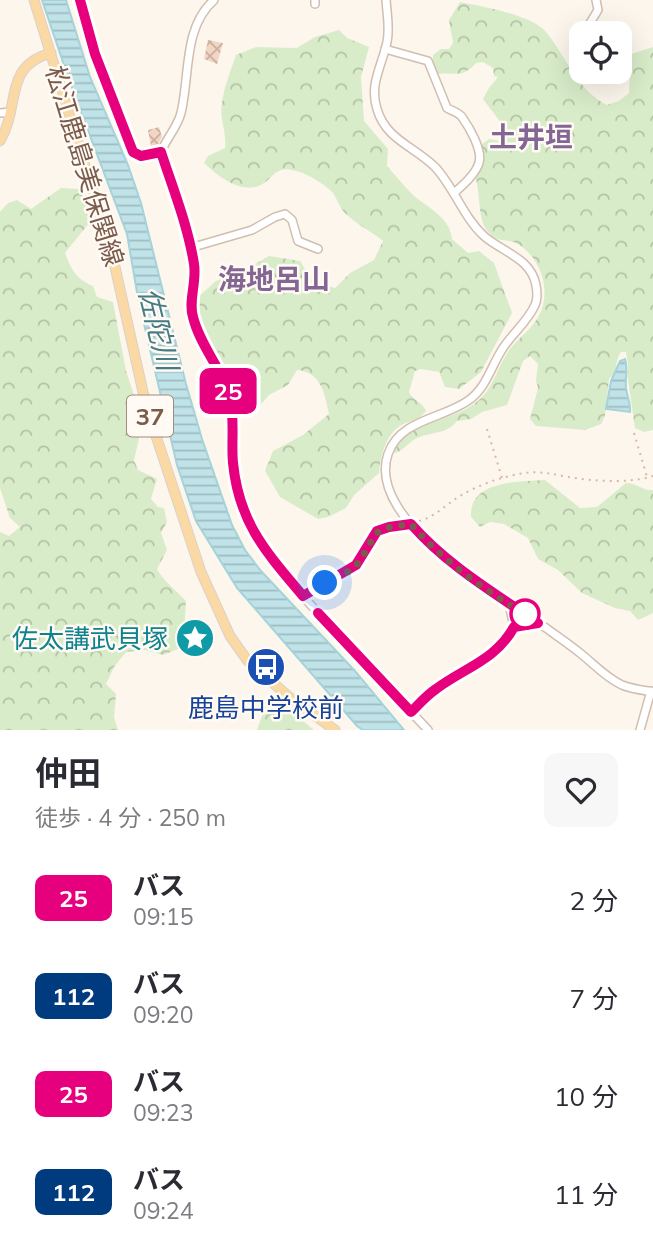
<!DOCTYPE html>
<html lang="ja">
<meta charset="utf-8">
<style>
:root{--surface:#fff;--page:#f7f7f7;--text:#2b2b33;--muted:#7c7c81}
body{margin:0;font-family:Mulish,"Noto Sans JP",sans-serif;background:var(--page);color:var(--text);height:100vh;display:flex;flex-direction:column;font-size:26px;white-space:nowrap}
*{box-sizing:border-box;margin:0}
p{font-size:23px;color:var(--muted)}
.icon{flex:none;width:38px;height:38px;fill:none;stroke:currentColor;stroke-width:2;stroke-linecap:round;stroke-linejoin:round}
.map{position:relative;height:730px;overflow:hidden}
.drawer{display:flex;flex-direction:column;background:var(--surface);flex:1}
.drawer>*{flex:none}
.badge{padding:0 14px;border-radius:10px;font-size:24px;line-height:46px}
.controls{position:absolute;left:569px;top:21px;display:grid;gap:14px}
.controls a{display:grid;place-items:center;width:63px;height:63px;border-radius:14px;background:var(--surface);box-shadow:0 7px 28px #0002;font-size:35px}
.you{position:absolute;width:35px;height:35px;margin:-18px;border:5px solid #fff;border-radius:50%;background:#1a73e8;box-shadow:0 0 0 10px #1a73e833}
.map>.badge{position:absolute;translate:-50% -50%;box-shadow:0 0 0 4px #fff}
.round{display:grid;place-items:center;flex:none;width:74px;height:74px;border-radius:14px;background:var(--page)}
.overview{display:flex;align-items:center;justify-content:space-between;height:119px;padding:0 35px}
h1{font-size:33px;font-weight:700;line-height:52px}
ul{padding:0;list-style:none}
li{display:flex;align-items:center;gap:21px;height:98px;padding:0 35px}
li div{flex:1}
li b{display:block;font-size:26px}
li em{font-style:normal}
li .badge{min-width:77px;font-weight:700;text-align:center}
.map>svg:first-child{display:block}
.forest{fill:url(#forest-crowns)}
.water{fill:url(#water-rules);stroke:#a5d3da;stroke-width:2}
.building{fill:url(#building-cross-hatch)}
.lines{fill:none;stroke-linecap:round;stroke-linejoin:round}
.minor-casing{stroke:#d1beb0;stroke-width:10}
.major-casing{stroke:#dad1cd;stroke-width:11}
.path{stroke:#d9b8a5;stroke-width:2;stroke-dasharray:2 5;stroke-linecap:butt}
.minor{stroke:#fff;stroke-width:7}
.major{stroke:#fbd9a5;stroke-width:9}
.line-casing{stroke:#fff;stroke-width:16}
.line{stroke:#e6007e;stroke-width:10}
.walk{stroke:#7a5c4d;stroke-width:7;stroke-dasharray:0 12.6}
.stop-dot{fill:#fff;stroke:#e6007e;stroke-width:3.5}
.labels{text-anchor:middle;dominant-baseline:central;stroke-width:5;stroke-linejoin:round;paint-order:stroke}
.shield{fill:#fffaf3;stroke:#a28b7f;stroke-width:2}
.shield-label{font-size:24px;font-weight:bold;fill:#7a5c4d}
.street-label{font-size:26px;fill:#7a5c4d;stroke:#fffaf3}
.culture-label{font-size:26px;fill:#0d838f;stroke:#fffaf3;text-anchor:end}
.transit-label{font-size:26px;fill:#164399;stroke:#fffaf3}
.neighbourhood-label{font-size:28px;font-weight:bold;fill:#846695;stroke:#fffaf3}
.water-label{font-size:28px;font-style:italic;fill:#437c86;stroke:#fffaf3}
</style>
<div class="map">
<svg width="653" height="730" viewBox="0 0 653 730">
<defs>
<pattern id="forest-crowns" width="20" height="18" patternUnits="userSpaceOnUse" patternTransform="scale(1.75)"><rect width="20" height="18" fill="#d8ecc9"/><path d="M2 6a3 3 0 1 1 6 0M12 15a3 3 0 1 1 6 0" fill="none" stroke="#b4c2a5"/></pattern>
<pattern id="water-rules" width="6" height="5" patternUnits="userSpaceOnUse" patternTransform="scale(1.75)"><rect width="6" height="5" fill="#bfe3e8"/><path d="M0 2.5h6" fill="none" stroke="#a0bbbe"/></pattern>
<pattern id="building-cross-hatch" width="8" height="8" patternUnits="userSpaceOnUse" patternTransform="scale(1.75)"><rect width="8" height="8" fill="#f3d5c3"/><path d="M0 0l8 8M0 8l8-8" fill="none" stroke="#cab0a1"/></pattern>
</defs>
<rect width="100%" height="100%" fill="#fdf6ec"/>
<g class="forest">
<path d="M460,2C481,6 532,15 546,32C566,56 577,90 607,105L619,101L629,93L631,54L653,47V430L644,432L635,428L627,373L628,365L626,352H621C614,362 619,370 609,379L605,416L601,424L585,430L536,426L530,419L538,388L536,380L538,364L530,356L523,361L507,405L482,412L471,419L457,421C447,434 431,432 417,438C408,442 403,452 394,453C403,426 438,422 460,412C491,398 491,381 506,355C514,341 529,332 537,319C553,294 542,259 518,244C505,237 497,245 486,229C477,216 481,184 472,167L478,147L489,139L501,141L505,137V128L483,99L489,88L498,77L494,76L493,68L483,62L476,63C461,79 458,72 438,74L432,66L433,55L441,49H449L453,43L449,20Z"/>
<path d="M339,30L347,38L369,47L361,77L364,121L388,149L387,166C395,175 404,186 413,195C428,208 450,217 452,239L468,253L479,251L494,263L512,313L481,372L459,389L445,387L439,372L421,369L415,371L409,392C413,401 423,402 426,411L416,421C389,422 381,451 379,473L354,495L346,508L328,517L318,519L280,497L265,471L273,451L303,435L329,414C325,394 321,372 297,370L288,385L269,395L250,417L240,415L233,388L200,319L198,297L216,281L248,268L269,256L300,261L312,281L335,288L350,273L374,260L383,241C371,231 354,223 344,212C339,206 337,199 333,193C326,185 307,173 296,171C282,167 278,170 269,179C248,200 220,178 204,163L208,156L225,148C227,132 219,119 222,103C224,87 231,70 236,55L256,47L297,48L315,37Z"/>
<path d="M61,188L79,189L93,218L65,253C71,269 76,279 93,286L97,297L113,302L126,371L143,422L134,460L138,470L157,479L151,499L158,507L164,508L167,522L161,533L167,550L157,569C164,582 176,590 186,601L183,647L163,655L145,650L126,652L114,667L106,684L116,694L114,717L118,730H0V532L9,536L20,527L10,518L0,488V212L8,203L17,200L31,209Z"/>
<path d="M545,480L580,508L597,507L626,483C637,483 642,491 653,490V613L638,620L630,611L615,608L582,593L558,570L538,559L528,538L504,524L490,522L480,527L471,517C469,480 518,482 545,480Z"/>
<polygon points="270,694 314,730 257,730"/>
</g>
<g class="water">
<polygon points="42,0 66,0 90,77 128,165 141,203 186,384 202,439 232,525 245,550 261,571 355,671 404,730 363,730 357,726 237,588 196,521 177,465 138,298 127,234 69,80"/>
<path d="M625,359C628,367 625,378 626,388C627,397 631,403 630,412L606,409L611,381L620,361Z"/>
</g>
<g class="building">
<polygon points="208,40 223,43 217,64 204,59"/>
<polygon points="159,127 162,137 158,144 151,146 148,130"/>
</g>
<g class="lines">
<defs>
<g id="minor">
<polyline points="80,0 95,54 133,152 141,156 161,152"/>
<path d="M214,0C183,27 190,76 181,113C177,128 166,139 161,152C173,189 187,226 194,264C197,281 189,300 192,316C199,347 225,372 231,403C239,450 227,492 255,537C273,566 300,593 323,618C358,655 393,693 428,730"/>
<path d="M386,0C387,14 390,29 387,42C382,66 369,84 377,109C386,140 414,146 435,167C454,187 463,217 484,236C502,252 531,258 536,285C537,291 538,299 535,305C528,321 513,333 503,348C491,366 487,387 469,400C443,419 400,419 388,454C365,521 501,598 546,628C557,636 569,644 580,653C594,664 606,678 622,685C632,689 642,690 653,692"/>
<polyline points="315,4 315,0"/>
<polyline points="591,33 590,23 598,10 596,0"/>
<path d="M385,49L428,61L447,108C452,111 458,112 462,117C469,127 483,150 479,163C475,175 463,185 454,193"/>
<polyline points="0,113 11,112"/>
<polyline points="190,248 252,230 275,217 285,214 292,220 298,241 318,249"/>
<polyline points="303,596 356,565 378,531 389,527 411,524"/>
<polyline points="509,604 514,627 538,623"/>
<path d="M411,712C419,704 427,695 436,689C464,668 496,660 514,627"/>
<polyline points="640,730 651,691"/>
</g>
<g id="major">
<polyline points="34,0 111,249 143,392 156,436 201,572 230,636 247,660 289,697 335,730"/>
<path d="M0,141C21,105 3,66 51,53"/>
</g>
</defs>
<use href="#minor" class="minor-casing"/>
<use href="#major" class="major-casing"/>
<g class="path">
<polyline points="487,429 502,478"/>
<polyline points="634,433 647,477"/>
<path d="M419,521C435,517 445,505 460,496C478,485 503,476 525,473C540,471 553,474 568,477C593,481 628,484 653,476"/>
</g>
<use href="#minor" class="minor"/>
<use href="#major" class="major"/>
</g>
<g class="lines">
<defs>
<path id="line" d="M80,0L95,54L133,152L141,156L161,152C173,189 188,226 194,264C197,282 188,301 193,317C200,346 223,370 230,399C235,420 231,442 233,463C239,523 266,552 303,596L356,565L377,531L389,527L411,524C447,565 493,592 538,623L514,627C496,660 464,668 436,689C427,695 419,704 411,712L318,613"/>
</defs>
<use href="#line" class="line-casing"/>
<use href="#line" class="line"/>
<path class="walk" d="M325,583C336,578 351,572 358,563C380,532 367,529 411,524C443,561 483,589 525,614"/>
</g>
<defs>
<symbol id="sight-disc" viewBox="-11 -11 22 22"><circle r="9.5" fill="#0f9aa8" stroke="#fffaf3"/><path d="M0-6L1.8-2.2L6-1.7L2.9 1.2L3.7 5.4L0 3.3L-3.7 5.4L-2.9 1.2L-6-1.7L-1.8-2.2Z" fill="#fff"/></symbol>
<symbol id="bus-disc" viewBox="-11 -11 22 22"><circle r="9.5" fill="#1a4fb4" stroke="#fffaf3"/><path d="M-5-6H5V4H4V6H2V4H-2V6H-4V4H-5ZM-3.5-4V0h7V-4ZM-3.5 1.2v1.5H-2V1.2ZM2 1.2v1.5H3.5V1.2Z" fill="#fff"/></symbol>
</defs>
<g fill-rule="evenodd">
<use href="#sight-disc" x="173" y="616" width="44" height="44"/>
<use href="#bus-disc" x="244" y="645" width="44" height="44"/>
</g>
<circle class="stop-dot" cx="525" cy="614" r="14"/>
<g class="labels">
<rect class="shield" x="127" y="395.5" width="46" height="41" rx="5"/>
<g class="shield-label">
<text x="150" y="416">37</text>
</g>
<g class="street-label">
<text transform="translate(85 166) rotate(73)">松江鹿島美保関線</text>
</g>
<g class="culture-label">
<text x="168" y="638">佐太講武貝塚</text>
</g>
<g class="transit-label">
<text x="266" y="707">鹿島中学校前</text>
</g>
<g class="neighbourhood-label">
<text x="531" y="136">土井垣</text>
<text x="274" y="278">海地呂山</text>
</g>
<g class="water-label">
<text transform="translate(159 329) rotate(76)">佐陀川</text>
</g>
</g>
</svg>
<div class="controls">
<a><svg class="icon" aria-label="locate" viewBox="0 0 24 24"><circle cx="12" cy="12" r="6"/><path d="M12 2v4M12 18v4M2 12h4M18 12h4"/></svg></a>
</div>
<div class="you" style="left:325px;top:583px"></div>
<b class="badge" style="left:228px;top:391px;background:#e6007e;color:#fff">25</b>
</div>
<section class="drawer">
<div class="overview"><div><h1>仲田</h1><p>徒歩 · 4 分 · 250 m</p></div><a class="round"><svg class="icon" aria-label="heart" viewBox="0 0 24 24"><path d="M12 20l-8-8c-3-5 5-10 8-4 3-6 11-1 8 4z"/></svg></a></div>
<ul>
<li><span class="badge" style="background:#e6007e;color:#fff">25</span><div><b>バス</b><p>09:15</p></div><em>2 分</em></li>
<li><span class="badge" style="background:#003b80;color:#fff">112</span><div><b>バス</b><p>09:20</p></div><em>7 分</em></li>
<li><span class="badge" style="background:#e6007e;color:#fff">25</span><div><b>バス</b><p>09:23</p></div><em>10 分</em></li>
<li><span class="badge" style="background:#003b80;color:#fff">112</span><div><b>バス</b><p>09:24</p></div><em>11 分</em></li>
</ul>
</section>
